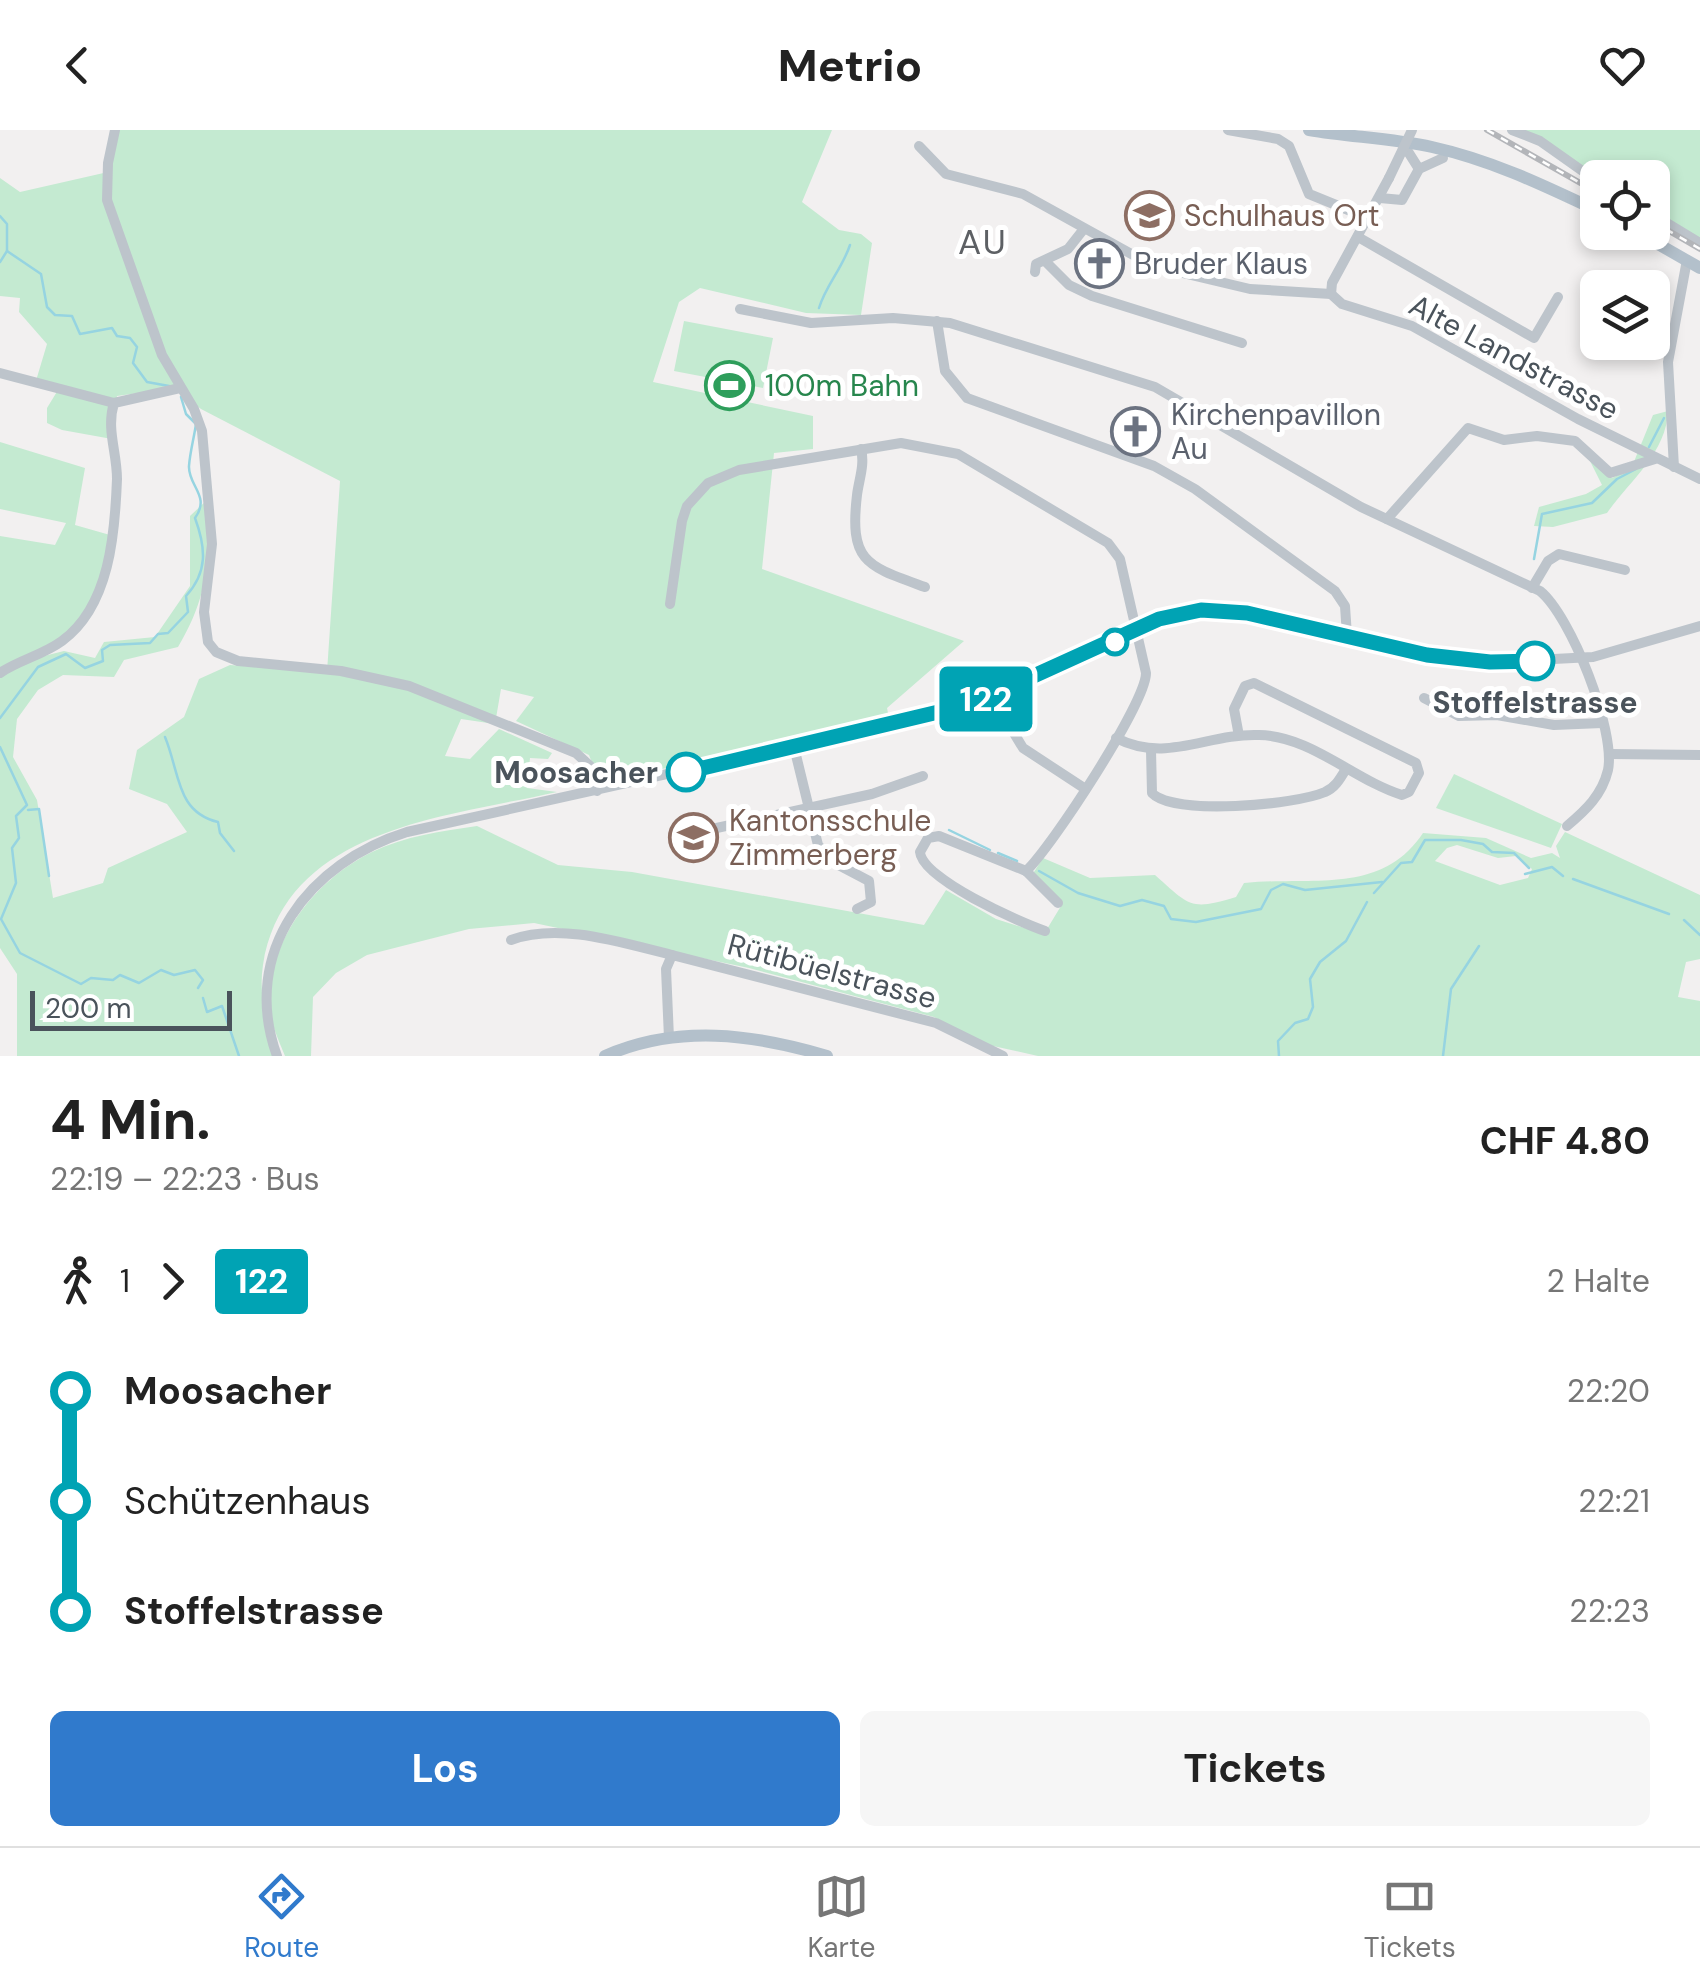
<!DOCTYPE html>
<html lang="de">
<meta charset="utf-8">
<style>
:root{--surface:#fff;--page:#f6f6f6;--text:#222;--muted:#767676;--line:#e0e0e0;--accent:#307acc}
body{margin:0;font-family:"DM Sans",sans-serif;background:var(--page);color:var(--text);height:100vh;display:flex;flex-direction:column;font-size:38px;white-space:nowrap}
*{box-sizing:border-box;margin:0}
p{font-size:32px;color:var(--muted)}
.icon{flex:none;width:55px;height:55px;fill:none;stroke:currentColor;stroke-width:2;stroke-linecap:round;stroke-linejoin:round}
.map{position:relative;height:926px;overflow:hidden}
.side{display:flex;flex-direction:column;background:var(--surface);flex:1}
.side>*{flex:none}
.badge{padding:0 20px;border-radius:8px;font-size:35px;line-height:65px}
.controls{position:absolute;left:1580px;top:30px;display:grid;gap:20px}
.controls a{display:grid;place-items:center;width:90px;height:90px;border-radius:15px;background:var(--surface);box-shadow:0 5px 15px #0003;font-size:50px}
.scale{position:absolute;left:30px;bottom:25px;width:202px;box-sizing:border-box;padding-left:10px;border:5px solid #4a535b;border-top:0;font-size:28px;line-height:35px;white-space:nowrap;color:#4a535b;-webkit-text-stroke:8px #fff;paint-order:stroke}
.map>.badge{position:absolute;translate:-50% -50%;box-shadow:0 0 0 5px #fff}
.legs{display:flex;align-items:center;gap:15px;height:110px;padding:0 50px;font-size:32px}
.legs p{margin-inline-start:auto}
.overview{display:flex;align-items:center;justify-content:space-between;height:170px;padding:0 50px}
h1{font-size:55px;font-weight:700;line-height:75px}
.action{display:flex;gap:20px;margin-top:auto;padding:20px 50px}
.action a{flex:1;height:115px;border-radius:15px;background:var(--accent);color:#fff;font-size:40px;font-weight:700;line-height:115px;text-align:center}
.action a+a{background:var(--page);color:var(--text)}
ul{padding:0 50px;list-style:none}
li{display:flex;align-items:center;gap:35px;height:110px;font-size:38px}
li i{display:grid;place-items:center;width:15px;height:100%;margin:0 12px;background:currentColor}
li i::after{content:'';width:25px;height:25px;margin:-12px;border:8px solid;border-radius:50%;background:var(--surface)}
li p{margin-inline-start:auto}
li:first-child i{background:linear-gradient(#0000 50%,currentColor 0)}
li:last-child i{background:linear-gradient(currentColor 50%,#0000 0)}
header{display:flex;justify-content:space-between;align-items:center;height:130px;padding:0 50px;background:var(--surface);font-size:45px;font-weight:700}
.tab-bar{display:flex;justify-content:space-around;align-items:center;height:140px;border-top:2px solid var(--line);background:var(--surface);font-size:28px;color:var(--muted)}
.tab-bar a{display:grid;justify-items:center;gap:5px}
.tab-bar .on{color:var(--accent)}
.map>svg:first-child{display:block}
.green{fill:#c4ead1;fill-rule:evenodd}
.lines{fill:none;stroke-linecap:round;stroke-linejoin:round}
.stream{stroke:#96d4e1;stroke-width:2.5}
.minor{stroke:#bdc4cb;stroke-width:10}
.major{stroke:#b3c0cb;stroke-width:12}
.rail-casing{stroke:#b3b5b9;stroke-width:6}
.rail{stroke:#fff;stroke-width:2.5;stroke-dasharray:8;stroke-linecap:butt}
.minor-bridge{stroke:#bdc4cb;stroke-width:10}
.line-1-casing{stroke:#fff;stroke-width:22}
.line-1{stroke:#00a3b4;stroke-width:15}
.stop-1-dot{fill:#fff;stroke:#00a3b4;stroke-width:5}
.labels{text-anchor:middle;dominant-baseline:central;stroke-width:10;stroke-linejoin:round;paint-order:stroke}
.education-label{font-size:30px;fill:#785e54;stroke:#fff;text-anchor:start}
.worship-label{font-size:30px;fill:#5b616d;stroke:#fff;text-anchor:start}
.street-label{font-size:30px;fill:#4a535b;stroke:#fff}
.leisure-label{font-size:30px;fill:#27864d;stroke:#fff;text-anchor:start}
.stop-label{font-size:30px;font-weight:bold;fill:#4a535b;stroke:#fff}
.quarter-label{font-size:35px;letter-spacing:2.5px;fill:#5d6064;stroke:#fff}
</style>
<header><svg class="icon" aria-label="back" viewBox="0 0 24 24"><path d="M15 5l-7 7 7 7"/></svg>Metrio<svg class="icon" aria-label="heart" viewBox="0 0 24 24"><path d="M12 20l-8-8c-3-5 5-10 8-4 3-6 11-1 8 4z"/></svg></header>
<div class="map">
<svg width="1700" height="926" viewBox="0 0 1700 926">
<rect width="100%" height="100%" fill="#f2f0f0"/>
<g class="green">
<path d="M118,0H832L802,72L839,100L861,104L872,113L861,185L806,183L700,158L679,172L653,252L813,286V319L774,323L762,439L964,511L887,578L889,588L604,652L598,648L589,625L516,591L534,567L501,559L495,594L461,589L445,626L470,629L499,599L552,623L548,629L530,628L527,658L557,662C448,687 285,697 263,835C258,866 268,897 275,926H17V844L0,818V406L55,415L66,393L0,379V312L85,338L75,395L110,405L106,438L78,496L24,531L64,521L95,528L104,512L155,507L190,456V386L207,370C211,428 208,467 178,517L124,530L114,547L63,545L38,560L17,589L13,627L37,670L53,768L103,753L108,738L187,702L167,674L129,659L137,620L184,587L199,549L230,535L327,542L340,351L201,279L174,258L117,266L112,309L62,300L47,293V278L58,260L35,254L47,214L19,182L20,168L0,166V48L20,62L108,42Z"/>
<polygon points="1512,0 1700,0 1700,113 1653,84 1652,48 1598,48"/>
<polygon points="684,191 773,208 763,258 674,241"/>
<path d="M1668,281C1666,324 1630,350 1607,383L1553,397L1534,396L1539,377L1586,364L1602,355L1589,329L1612,348L1631,339L1653,285Z"/>
<polygon points="1454,644 1562,694 1551,718 1436,678"/>
<path d="M477,696L558,735L632,742L924,795L946,760L996,789L1044,804L1061,776L1032,745L1043,728L1090,748L1155,745C1190,776 1190,781 1236,767L1244,753C1311,746 1381,766 1423,703L1486,708L1531,728L1552,723L1560,728L1556,716L1565,702L1700,765V829L1686,832L1678,867L1700,871V926H1038L984,914L934,887L749,838L534,793L469,799L367,825L336,843L313,867L311,926H285C279,911 269,890 269,874C269,809 315,750 372,722C405,706 442,701 477,696ZM1457,715L1498,728L1516,726L1532,739L1528,748L1500,755L1435,731L1447,718Z"/>
</g>
<g class="lines">
<g class="stream">
<polyline points="0,86 7,94 7,121 41,144 47,177 55,185 72,186 80,204 112,198 117,206 130,208 137,217 133,233 147,252 169,256"/>
<polyline points="0,132 7,121"/>
<path d="M819,178C826,155 842,139 850,115"/>
<polyline points="1649,317 1664,288"/>
<polyline points="1534,429 1542,384 1592,373 1617,349 1636,339"/>
<path d="M0,588L38,537L66,524L85,538L103,531L102,520L110,515L150,513L158,504L168,503L188,482L186,466C208,442 206,418 195,388C211,366 188,356 189,336C190,322 194,308 196,294L186,284L181,267"/>
<path d="M165,607C180,643 176,682 218,692L220,703L234,721"/>
<polyline points="0,617 27,675 16,686 19,708 12,718 16,753 1,789 20,823 81,854 91,848 113,850 120,845 139,853 161,840 174,845 195,840 203,850 198,858"/>
<polyline points="28,680 39,679 49,746"/>
<polyline points="949,700 990,720"/>
<polyline points="998,723 1017,731"/>
<polyline points="1039,741 1078,763 1120,776 1142,770 1164,776 1171,789 1196,792 1261,779 1271,760 1283,754 1305,760 1382,752"/>
<polyline points="1525,744 1552,737 1563,746"/>
<polyline points="1573,749 1669,784"/>
<polyline points="1374,763 1401,733 1412,732 1425,710 1461,710 1483,714 1492,722 1514,723 1529,738"/>
<polyline points="1684,790 1700,805"/>
<polyline points="203,868 207,882 222,876 239,926"/>
<polyline points="1279,926 1278,911 1295,893 1308,889 1313,877 1310,849 1320,832 1346,811 1367,772"/>
<polyline points="1443,926 1451,859 1479,816"/>
</g>
<g class="minor">
<polyline points="115,0 108,33 107,70 162,225 194,279 202,301 212,414 204,482 208,512 216,522 238,531 341,541 409,556 576,623 590,636 597,661"/>
<polyline points="1228,0 1278,9 1289,16 1309,64 1368,88"/>
<polyline points="1512,0 1540,11 1598,52"/>
<polyline points="919,16 946,44 1023,64 1153,136 1250,159 1331,164 1342,174 1412,196 1578,289 1700,349"/>
<polyline points="1407,20 1419,39"/>
<polyline points="1380,68 1402,70 1419,39 1443,28"/>
<polyline points="1652,84 1700,113"/>
<polyline points="1358,107 1534,208 1558,167"/>
<polyline points="1045,131 1069,155 1092,166 1242,213"/>
<polyline points="1035,142 1036,134 1068,119 1083,100"/>
<polyline points="1331,164 1332,153 1389,48"/>
<path d="M740,179L811,193L893,188L950,193L1155,257L1361,377L1540,461C1571,486 1616,601 1608,640C1602,665 1586,680 1567,696"/>
<polyline points="937,191 945,241 967,268 1154,336 1195,359 1335,461 1345,476 1347,506"/>
<polyline points="0,243 114,273"/>
<path d="M861,319C865,335 859,349 857,365C849,433 867,436 925,457"/>
<polyline points="1674,337 1668,232 1687,130"/>
<polyline points="1387,389 1468,298 1504,310 1537,306 1575,311 1610,343 1655,329"/>
<polyline points="1532,458 1548,431 1559,424 1625,440"/>
<path d="M670,474L682,391L687,376L708,353L739,340L901,313L958,324L1108,413L1120,429L1146,543C1146,573 1051,718 1026,741L939,706L928,708L920,722C922,749 1019,792 1045,801"/>
<path d="M0,543C19,530 43,525 62,511C110,476 115,403 117,349C117,322 106,299 114,273L180,258"/>
<polyline points="992,567 1023,618 1084,658"/>
<polyline points="1424,568 1459,586 1497,585 1554,595 1602,593"/>
<path d="M1116,608C1167,634 1207,603 1259,605C1311,606 1354,650 1402,665L1409,662L1419,643L1416,633L1254,553L1245,556L1234,579L1239,606"/>
<polyline points="794,617 818,715 831,731 869,751 871,772 857,779"/>
<path d="M1151,620L1152,663C1174,686 1295,675 1325,662C1335,658 1340,649 1346,639"/>
<polyline points="1610,624 1700,625"/>
<polyline points="712,699 872,664 923,646"/>
<polyline points="1026,741 1058,773"/>
<path d="M511,810C560,792 622,813 672,825"/>
<polyline points="669,908 666,839 672,825 936,893 1003,926"/>
<path d="M277,926C239,821 310,732 407,702L950,581L992,567L1159,489L1201,481H1236L1427,525L1491,532L1593,527L1700,496"/>
</g>
<g class="major">
<path d="M1309,0C1350,7 1391,8 1432,17C1491,30 1543,55 1598,81"/>
<polyline points="1637,102 1700,138"/>
<path d="M605,926C678,894 753,904 827,926"/>
</g>
<defs>
<g id="rail">
<polyline points="1487,0 1598,63"/>
<polyline points="1652,91 1700,119"/>
</g>
</defs>
<use href="#rail" class="rail-casing"/>
<use href="#rail" class="rail"/>
<polyline class="minor-bridge" points="1389,48 1412,0"/>
</g>
<g class="lines">
<defs>
<polyline id="line-1" points="686,642 972,574 1159,489 1201,480 1247,483 1427,525 1490,532 1535,531"/>
</defs>
<use href="#line-1" class="line-1-casing"/>
<use href="#line-1" class="line-1"/>
</g>
<defs>
<symbol id="school-ring" viewBox="-11 -11 22 22"><circle r="9.5" fill="#fff" stroke="#8d6e63" stroke-width="1.5"/><path d="M0-5L7-2L0 1L-7-2ZM-4 1L0 2.5L4 1V4Q0 6-4 4Z" fill="#8d6e63"/></symbol>
<symbol id="church-ring" viewBox="-11 -11 22 22"><circle r="9.5" fill="#fff" stroke="#6b7280" stroke-width="1.5"/><path d="M-1.2-6h2.4v3.5h3.3v2.4h-3.3V6h-2.4V-.1h-3.3v-2.4h3.3Z" fill="#6b7280"/></symbol>
<symbol id="stadium-ring" viewBox="-11 -11 22 22"><circle r="9.5" fill="#fff" stroke="#2e9e5b" stroke-width="1.5"/><path d="M0-5a6.5 5 0 1 0 0 10a6.5 5 0 1 0 0-10ZM-3.5-1.8h7v3.6h-7Z" fill="#2e9e5b"/></symbol>
</defs>
<g fill-rule="evenodd">
<use href="#school-ring" x="1122" y="58" width="55" height="55"/>
<use href="#church-ring" x="1072" y="106" width="55" height="55"/>
<use href="#stadium-ring" x="702" y="228" width="55" height="55"/>
<use href="#church-ring" x="1108" y="274" width="55" height="55"/>
<use href="#school-ring" x="666" y="680" width="55" height="55"/>
</g>
<g class="stop-1-dot">
<circle cx="1115" cy="512" r="12"/>
<circle cx="1535" cy="531" r="18"/>
<circle cx="686" cy="642" r="18"/>
</g>
<g class="labels">
<g class="education-label">
<text x="1184" y="85">Schulhaus Ort</text>
<text x="729" y="690">Kantonsschule<tspan x="729" dy="34">Zimmerberg</tspan></text>
</g>
<g class="worship-label">
<text x="1134" y="133">Bruder Klaus</text>
<text x="1171" y="284">Kirchenpavillon<tspan x="1171" dy="34">Au</tspan></text>
</g>
<g class="street-label">
<text transform="translate(1514 227) rotate(28)">Alte Landstrasse</text>
<text transform="translate(832 841) rotate(15)">Rütibüelstrasse</text>
</g>
<g class="leisure-label">
<text x="765" y="255">100m Bahn</text>
</g>
<g class="stop-label">
<text x="1535" y="572">Stoffelstrasse</text>
<text x="658" y="642" text-anchor="end">Moosacher</text>
</g>
<g class="quarter-label">
<text x="983" y="112">AU</text>
</g>
</g>
</svg>
<div class="controls">
<a><svg class="icon" aria-label="locate" viewBox="0 0 24 24"><circle cx="12" cy="12" r="6"/><path d="M12 2v4M12 18v4M2 12h4M18 12h4"/></svg></a>
<a><svg class="icon" aria-label="layers" viewBox="0 0 24 24"><path d="M12 4l9 5-9 5-9-5zM3 14l9 5 9-5"/></svg></a>
</div>
<div class="scale">200 m</div>
<b class="badge" style="left:986px;top:569px;background:#00a3b4;color:#fff">122</b>
</div>
<section class="side">
<div class="overview"><div><h1>4 Min.</h1><p>22:19 – 22:23 · Bus</p></div><b>CHF 4.80</b></div>
<div class="legs"><svg class="icon" aria-label="walk" viewBox="0 0 24 24"><circle cx="13" cy="4" r="2"/><path d="M13 8l-2 6 4 7M11 14l-3 7M7 12l3-4h3l4 4"/></svg>1<svg class="icon" aria-label="forward" viewBox="0 0 24 24"><path d="M9 5l7 7-7 7"/></svg><b class="badge" style="background:#00a3b4;color:#fff">122</b><p>2 Halte</p></div>
<ul>
<li><i style="color:#00a3b4"></i><b>Moosacher</b><p>22:20</p></li>
<li><i style="color:#00a3b4"></i><span>Schützenhaus</span><p>22:21</p></li>
<li><i style="color:#00a3b4"></i><b>Stoffelstrasse</b><p>22:23</p></li>
</ul>
<div class="action"><a>Los</a><a>Tickets</a></div>
</section>
<nav class="tab-bar">
<a class="on"><svg class="icon" aria-label="directions" viewBox="0 0 24 24"><path d="M12 3l9 9-9 9-9-9zM9 14v-3h6M13 9l2 2-2 2"/></svg>Route</a>
<a><svg class="icon" aria-label="map" viewBox="0 0 24 24"><path d="M3 6l6-2 6 2 6-2v14l-6 2-6-2-6 2zM9 4v14M15 6v14"/></svg>Karte</a>
<a><svg class="icon" aria-label="tickets" viewBox="0 0 24 24"><path d="M3 7h18v10H3zM15 7v10"/></svg>Tickets</a>
</nav>
